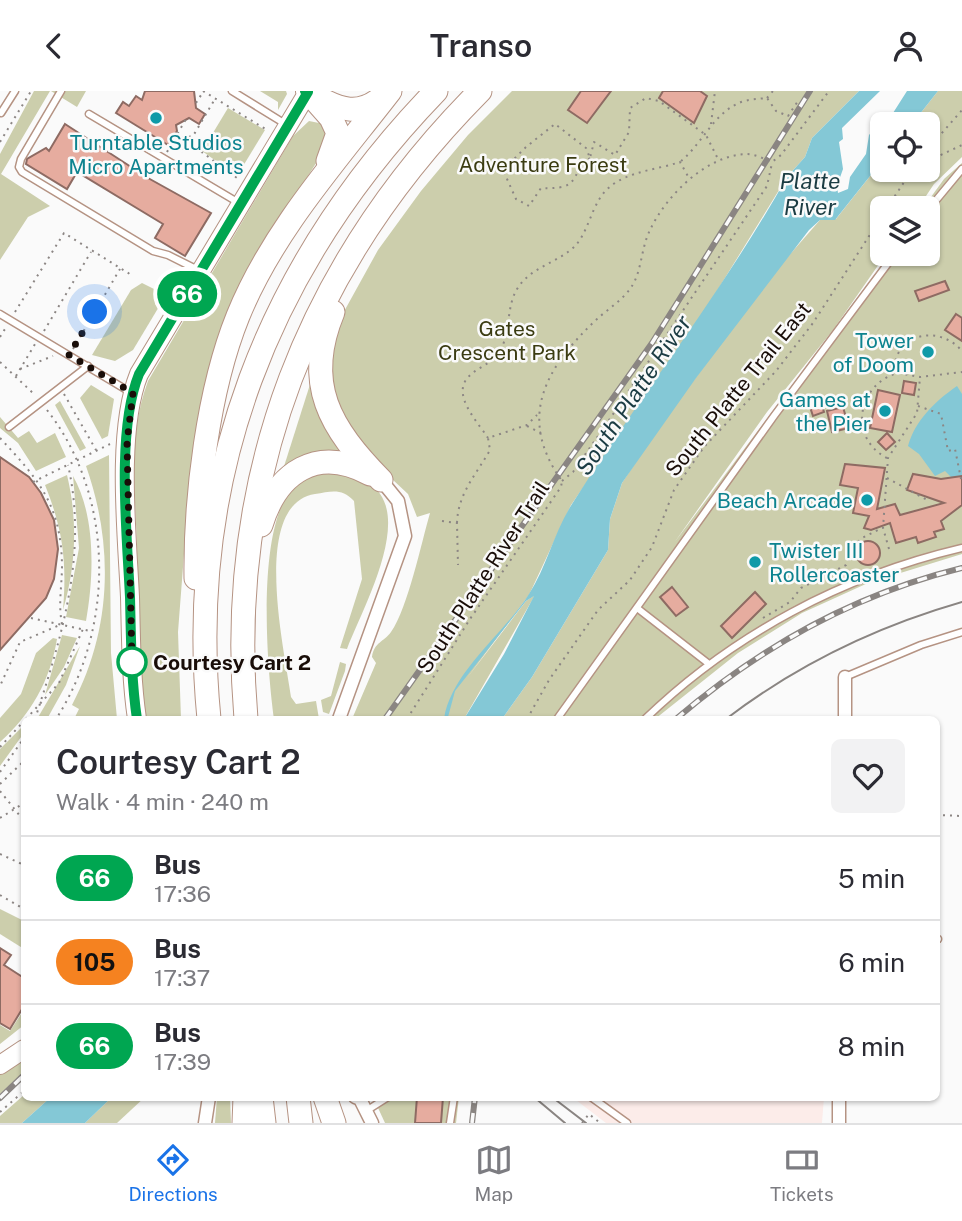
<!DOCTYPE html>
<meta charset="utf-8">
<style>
:root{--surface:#fff;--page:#f2f2f3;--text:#2b2b33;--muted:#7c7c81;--line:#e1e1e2;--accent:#1a73e8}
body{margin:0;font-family:"Public Sans",sans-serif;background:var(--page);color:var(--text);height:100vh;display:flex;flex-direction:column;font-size:26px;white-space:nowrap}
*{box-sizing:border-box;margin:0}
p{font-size:23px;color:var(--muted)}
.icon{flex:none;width:38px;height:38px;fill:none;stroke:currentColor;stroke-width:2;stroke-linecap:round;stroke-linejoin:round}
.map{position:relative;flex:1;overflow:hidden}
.panel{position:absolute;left:21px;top:625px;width:919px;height:385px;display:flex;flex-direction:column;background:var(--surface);border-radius:10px;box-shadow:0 2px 5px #0004}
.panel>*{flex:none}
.badge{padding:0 14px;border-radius:23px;font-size:24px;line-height:46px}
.buttons{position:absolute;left:870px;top:21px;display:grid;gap:14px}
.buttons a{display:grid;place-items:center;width:70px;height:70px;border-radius:10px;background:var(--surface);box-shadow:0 2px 5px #0004;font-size:35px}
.you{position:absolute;width:35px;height:35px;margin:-18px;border:5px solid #fff;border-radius:50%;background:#1a73e8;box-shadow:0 0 0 10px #1a73e833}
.map>.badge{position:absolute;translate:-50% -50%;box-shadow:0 0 0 4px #fff}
.round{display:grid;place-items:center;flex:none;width:74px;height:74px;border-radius:10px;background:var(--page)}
.overview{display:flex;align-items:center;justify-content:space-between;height:119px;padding:0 35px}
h1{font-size:33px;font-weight:600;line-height:52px}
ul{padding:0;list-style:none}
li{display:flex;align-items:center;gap:21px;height:84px;padding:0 35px;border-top:2px solid var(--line)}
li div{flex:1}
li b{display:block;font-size:26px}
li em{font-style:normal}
li .badge{min-width:77px;font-weight:700;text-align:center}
header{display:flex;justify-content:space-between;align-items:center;height:91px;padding:0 35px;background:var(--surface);font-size:32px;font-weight:600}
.menu{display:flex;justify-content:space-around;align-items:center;height:98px;border-top:2px solid var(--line);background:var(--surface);font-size:19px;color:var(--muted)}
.menu a{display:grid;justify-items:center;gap:4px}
.menu .active{color:var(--accent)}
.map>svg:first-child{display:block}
.commercial{fill:#fcece9}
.green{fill:#ccceac}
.water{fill:#84c8d6}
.building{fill:#e6ac9f;stroke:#8e6b63;stroke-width:2}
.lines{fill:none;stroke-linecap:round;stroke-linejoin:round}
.lane-casing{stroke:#b59383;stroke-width:9}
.street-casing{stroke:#b59383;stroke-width:15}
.secondary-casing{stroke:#b59383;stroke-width:20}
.highway-casing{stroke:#b59383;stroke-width:25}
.path{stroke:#8c8684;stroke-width:2;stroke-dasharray:2 5;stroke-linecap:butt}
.lane{stroke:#fff;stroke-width:6}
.street{stroke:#fff;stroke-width:12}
.secondary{stroke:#fff;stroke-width:18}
.highway{stroke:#fff;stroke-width:23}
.tram{stroke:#8a8582;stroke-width:2}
.rail-casing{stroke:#8a8582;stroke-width:6}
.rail{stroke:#fafafa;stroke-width:3.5;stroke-dasharray:10;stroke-linecap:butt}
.line-casing{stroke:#fff;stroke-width:16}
.line{stroke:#00a651;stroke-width:10}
.walk{stroke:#190d08;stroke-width:7;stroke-dasharray:0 12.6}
.culture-dot{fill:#0f9aa8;stroke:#fafafa;stroke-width:2.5}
.stop-dot{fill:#fff;stroke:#00a651;stroke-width:3.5}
.labels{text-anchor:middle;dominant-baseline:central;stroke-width:5;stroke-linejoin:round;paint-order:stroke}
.culture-label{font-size:21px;fill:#0d838f;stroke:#fafafa;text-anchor:end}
.park-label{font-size:21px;fill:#3b3c12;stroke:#fafafa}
.street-label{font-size:21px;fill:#190d08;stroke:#fafafa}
.stop-label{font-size:21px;font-weight:bold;fill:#190d08;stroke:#fafafa;text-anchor:start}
.water-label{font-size:23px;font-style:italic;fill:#1b3c43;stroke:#fafafa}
</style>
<header><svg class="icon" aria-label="back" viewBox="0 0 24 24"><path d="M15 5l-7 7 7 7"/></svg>Transo<svg class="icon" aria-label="person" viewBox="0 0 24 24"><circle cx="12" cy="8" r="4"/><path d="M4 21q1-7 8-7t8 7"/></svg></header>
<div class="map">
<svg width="962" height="1032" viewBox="0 0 962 1032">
<rect width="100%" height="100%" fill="#fafafa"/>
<polygon class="commercial" points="572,1006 824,1006 822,1032 606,1032"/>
<g class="green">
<polygon points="34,0 50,0 1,83 50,115 28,126 0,169 0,63"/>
<polygon points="51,0 86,0 77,16"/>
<polygon points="260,0 286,0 287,3 278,19 278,11"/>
<path d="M512,0H859L812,47L805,66L787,86L701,226L571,414L529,504L467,587L526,510L535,504L464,628H447L448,626L352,628L376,572L372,566C374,551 384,551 391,541C408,516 421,453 430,422L417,426L408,403L362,360L328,298L336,235L378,159L421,100L468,44Z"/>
<polygon points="938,0 962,0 962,66 934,93 918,117 882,117 882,163 886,163 833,239 767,321 674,452 890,163 928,163 928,117 923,117 944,88 962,72 962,463 868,492 802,522 738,562 655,628 502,628 532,586 608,459 610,428 622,392 659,336 771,185 820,129 836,128 882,70 882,79 928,79 928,33 912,33"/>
<polygon points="228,17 265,39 237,85 202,60"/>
<path d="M309,30L324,33L327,46L318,69L243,188L218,247L194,382L184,463L178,541L181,628H145C139,571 138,513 137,455C135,400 128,343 148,290L293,45Z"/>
<polygon points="142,192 166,204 133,259 115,270 92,264 131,199"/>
<polygon points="313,284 348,362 280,388"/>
<polygon points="91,294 114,308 108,345 102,348 80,307"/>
<polygon points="60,310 86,357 80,360 55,314"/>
<polygon points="0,326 18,347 29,340 37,352 55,342 66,366 36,380 18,352 0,337"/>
<path d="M109,364L111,562L117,628H74L79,618L72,614C112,539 114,454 86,375Z"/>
<path d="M335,381C345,384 357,386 366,391C419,418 362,518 347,558L340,557L362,488L354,410C342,397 332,400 315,403C250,413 285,561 291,606L296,613L316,610L319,628H274C267,578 255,431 295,395C306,385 321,383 335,381Z"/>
<path d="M67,384C78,429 76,475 63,519C67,470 63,439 45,394Z"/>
<path d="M73,385C96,425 94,486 86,530L66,526L79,457Z"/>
<polygon points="62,544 77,547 64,576 45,604"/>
<path d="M53,547L57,548C50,590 31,623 0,651V627L21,603L36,562Z"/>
<polygon points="80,555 66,594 47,628 37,628"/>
<polygon points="340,571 346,573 345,580 329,623 323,621 321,609 331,605"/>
<polygon points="24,634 24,642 0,675 0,658"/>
<polygon points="0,818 24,830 24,858 0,843"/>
<polygon points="23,920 24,934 0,953 0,934 10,940"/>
<polygon points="24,966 24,981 0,1003 0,982"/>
<polygon points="24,1004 51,1006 22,1032 0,1032 0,1025"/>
<polygon points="112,1006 145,1006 117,1032 85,1032"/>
<polygon points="217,1006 230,1006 231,1032 215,1032"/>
<polygon points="373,1006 459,1006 456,1032 385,1032"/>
</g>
<g class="water">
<path d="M859,0H880L842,37L843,48L839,51L843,78L837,95L838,102L848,98L850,86L866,63L869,44L889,21L893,22L907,0H938L912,33H882V70L835,129H820L809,139L696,287L622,392L610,428L608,459L532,586L502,628H464L504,563L534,505L526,510L455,600L448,626L444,628C451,581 504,543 529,503C547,475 554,441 572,413C642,302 723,200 787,86L805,66L812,47Z"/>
<path d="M957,295L962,303V387L953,388L945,380L935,385L919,363L908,355C915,330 934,311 957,295Z"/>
<polygon points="51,1006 112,1006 85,1032 22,1032"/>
</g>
<g class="building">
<polygon points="145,0 194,0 196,17 205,23 199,33 189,27 176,34 177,40 168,54 116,22 123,11 129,15 136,5 142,9"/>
<polygon points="581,0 611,0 587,32 568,19"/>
<polygon points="663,0 700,0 707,5 694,32 659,7"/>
<polygon points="65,33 148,87 211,122 185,165 155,147 163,133 77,81 67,98 26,73 27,68 46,57 49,60"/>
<polygon points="945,190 949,199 919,210 915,200"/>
<polygon points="956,223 962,227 962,250 945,239"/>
<polygon points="904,290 916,292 914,304 902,302"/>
<polygon points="878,299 900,304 892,341 870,337"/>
<polygon points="820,309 824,321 813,325 809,313"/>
<polygon points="843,316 849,337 832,341 827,320"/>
<polygon points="887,342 895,351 886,359 878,351"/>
<polygon points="0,366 29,386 41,402 54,429 58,458 54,488 46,507 0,559"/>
<polygon points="845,373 885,377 877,418 895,413 900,424 944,412 907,399 913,383 941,388 962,385 962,414 941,430 944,438 934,441 936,446 918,452 916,446 896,452 890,432 871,439 864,437 869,425 853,422 858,397 840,394"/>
<circle cx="868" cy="462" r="12"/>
<polygon points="672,496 688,516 676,525 660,506"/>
<polygon points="755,501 766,513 732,547 721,535"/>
<polygon points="0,857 11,864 4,874 24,887 24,915 10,938 0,932"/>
<polygon points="417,1006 443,1006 441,1032 415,1032"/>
</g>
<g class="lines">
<defs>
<g id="lane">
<polyline points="61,0 21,68 19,76 22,81 153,160 168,164 198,179"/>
<polyline points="232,0 287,34"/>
<polyline points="1,22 15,0"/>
<polyline points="89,23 239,112"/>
<polyline points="928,119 962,78"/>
<polyline points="0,223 130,301"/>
<polyline points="9,336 88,275"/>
<polyline points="637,517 709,573"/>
<polyline points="845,586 921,554 962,541"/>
<polyline points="557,628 774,325 895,163"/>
<path d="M645,628C733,543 843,485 962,457"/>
<polyline points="936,848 938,848"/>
<polyline points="591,1006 627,1032"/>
<polyline points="366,1020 388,1006"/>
<polyline points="450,1032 454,1006"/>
</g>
<g id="street">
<polyline points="339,628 405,445 398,410 381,389"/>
<polyline points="845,628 845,586"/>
<polyline points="355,1006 360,1008 372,1032"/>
<polyline points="205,1032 209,1006"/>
<polyline points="839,1032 839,1006"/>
</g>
<g id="secondary">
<path d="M137,628C131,588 131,546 130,506C127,443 116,340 139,283L308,1L305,0"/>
<polyline points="0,974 24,958"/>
</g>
<g id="highway">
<polyline points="308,1 331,27 338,42 328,70"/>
<path d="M317,6C340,19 359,25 381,7"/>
<path d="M333,221C303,293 330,337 381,389"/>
<path d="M261,434C277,381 317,354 370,383"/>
<path d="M196,487C195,407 208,299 238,225C272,141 335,71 390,0"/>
<path d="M209,628C185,385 268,174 436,0"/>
<path d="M246,628C225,384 308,173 480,0"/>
<polyline points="261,1006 264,1032"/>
<polyline points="298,1006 301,1032"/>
<polyline points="325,1006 334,1032"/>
<polyline points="244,1032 245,1006"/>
</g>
</defs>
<use href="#lane" class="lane-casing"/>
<use href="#street" class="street-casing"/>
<use href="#secondary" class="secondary-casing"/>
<use href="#highway" class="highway-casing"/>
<g class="path">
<polyline points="203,0 267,39"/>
<polyline points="767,7 773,0"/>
<polyline points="196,12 203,1"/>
<polyline points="711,33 715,0"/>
<polyline points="174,48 182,52 184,60 199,59 237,87"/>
<polyline points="175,48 193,45 215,8"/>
<polyline points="0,51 31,0"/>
<polyline points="928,58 962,19"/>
<polyline points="167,61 186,28"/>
<path d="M590,67C568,84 583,99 541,97L529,115L516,108L503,79L526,56L555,33L586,57L590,67L594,51L615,64L629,41L630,17L646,7L659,10L706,44L719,70"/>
<path d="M681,70C702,53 713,23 739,12C747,8 759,8 767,7L776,20L788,25L798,10"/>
<polyline points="928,70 962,54"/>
<polyline points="887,117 912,79"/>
<polyline points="15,221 64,142 133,185"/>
<polyline points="44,240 91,161"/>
<polyline points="0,246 5,238"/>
<polyline points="73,258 120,178"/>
<polyline points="0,271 35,304"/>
<polyline points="20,278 53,265"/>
<path d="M892,283C895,276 895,268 899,261C914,238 945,240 962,260"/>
<polyline points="16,285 35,253"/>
<polyline points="64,303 96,359"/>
<polyline points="918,315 941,323 948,360 955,358 961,388"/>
<path d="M47,319C115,406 115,537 56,628"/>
<polyline points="527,335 541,342"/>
<path d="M0,347C39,389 61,414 62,474C62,495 58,513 62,533L20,551L0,595"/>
<path d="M488,347C479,333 460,313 463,296C466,280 489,275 497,264C512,245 505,218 517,198C531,175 559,172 576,154C587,141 591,121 600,107C616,81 653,80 680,71L689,87"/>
<path d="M887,367C848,347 857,293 898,282L920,286L962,281"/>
<polyline points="887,387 929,410"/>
<polyline points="562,390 573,381 605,335 767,95 772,72"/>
<polyline points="33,391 110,353"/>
<polyline points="442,430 457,432 458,474"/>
<path d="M457,432C458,402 476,384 490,359L488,347L527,334L537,324"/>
<polyline points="889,458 883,437 888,367 917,322 920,286"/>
<polyline points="31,527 90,540"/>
<polyline points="763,527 790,511 801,497 846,474 860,448 882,437"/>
<polyline points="26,628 59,592 83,538"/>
<path d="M35,628C62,545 88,462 68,374"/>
<path d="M407,628L470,528L561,396L562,390C516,326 546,276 597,228C608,218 624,208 632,195C642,179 641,157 650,139C666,105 706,64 747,63C755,63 764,68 772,71L781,64L829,0"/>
<polyline points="527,628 549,589 598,519 630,489 652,456 674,399 704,356 776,280 813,232 882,125"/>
<polyline points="0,656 24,630"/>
<polyline points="0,681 24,647"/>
<polyline points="0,693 24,670"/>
<polyline points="0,700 24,730"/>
<polyline points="936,724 962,725"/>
<polyline points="0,727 24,712"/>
<polyline points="0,763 24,774"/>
<polyline points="0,804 24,818"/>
<polyline points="0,1021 24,1000"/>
<polyline points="582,1032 589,1023 600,1032"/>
</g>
<use href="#lane" class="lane"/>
<use href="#street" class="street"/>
<use href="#secondary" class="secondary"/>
<use href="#highway" class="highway"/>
<g class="tram">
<path d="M726,628C798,573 875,536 962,511"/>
<polyline points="534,1006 565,1032"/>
<polyline points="552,1006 586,1032"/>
</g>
<defs>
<g id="rail">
<polyline points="385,628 652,252 810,0"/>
<path d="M676,628C759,557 855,503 962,477"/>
<polyline points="0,1007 24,984"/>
<polyline points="472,1032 475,1006"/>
</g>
</defs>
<use href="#rail" class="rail-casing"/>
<use href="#rail" class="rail"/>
</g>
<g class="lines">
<defs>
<path id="line" d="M137,628C131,588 131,546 130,506C127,443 116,340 139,283L308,1L305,0"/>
</defs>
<use href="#line" class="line-casing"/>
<use href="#line" class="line"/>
<polyline class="walk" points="95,221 69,264 133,302 127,351 132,571"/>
</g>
<g class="culture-dot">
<circle cx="156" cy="27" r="7"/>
<circle cx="928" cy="261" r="7"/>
<circle cx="885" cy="320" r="7"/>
<circle cx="867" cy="409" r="7"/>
<circle cx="755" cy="471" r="7"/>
</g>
<circle class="stop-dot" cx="132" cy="571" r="14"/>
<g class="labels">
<g class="culture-label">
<text x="156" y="51" text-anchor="middle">Turntable Studios<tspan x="156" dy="24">Micro Apartments</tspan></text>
<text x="914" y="249">Tower<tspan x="914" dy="24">of Doom</tspan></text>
<text x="871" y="308">Games at<tspan x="871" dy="24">the Pier</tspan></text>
<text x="853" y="409">Beach Arcade</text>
<text x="769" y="459" text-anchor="start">Twister III<tspan x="769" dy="24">Rollercoaster</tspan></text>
</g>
<g class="park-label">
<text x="543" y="73">Adventure Forest</text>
<text x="507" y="237">Gates<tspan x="507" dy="24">Crescent Park</tspan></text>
</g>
<g class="street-label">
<text transform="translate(738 298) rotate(-51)">South Platte Trail East</text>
<text transform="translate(483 486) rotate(-57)">South Platte River Trail</text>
</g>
<g class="stop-label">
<text x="153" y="571">Courtesy Cart 2</text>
</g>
<g class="water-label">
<text x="810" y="89">Platte<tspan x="810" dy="26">River</tspan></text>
<text transform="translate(633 304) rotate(-56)">South Platte River</text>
</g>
</g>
</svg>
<div class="buttons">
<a><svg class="icon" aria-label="locate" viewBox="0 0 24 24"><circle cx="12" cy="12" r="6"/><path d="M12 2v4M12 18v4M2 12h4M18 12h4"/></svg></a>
<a><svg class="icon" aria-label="layers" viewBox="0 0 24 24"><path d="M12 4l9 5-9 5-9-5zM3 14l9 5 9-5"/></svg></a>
</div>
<div class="you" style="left:95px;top:221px"></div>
<b class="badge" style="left:187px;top:203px;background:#00a651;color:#fff">66</b>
<section class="panel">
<div class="overview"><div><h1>Courtesy Cart 2</h1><p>Walk · 4 min · 240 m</p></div><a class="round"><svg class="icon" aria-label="heart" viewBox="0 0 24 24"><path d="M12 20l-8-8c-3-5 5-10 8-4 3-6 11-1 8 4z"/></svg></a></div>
<ul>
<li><span class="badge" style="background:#00a651;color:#fff">66</span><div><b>Bus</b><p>17:36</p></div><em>5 min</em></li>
<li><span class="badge" style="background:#f58220;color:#111">105</span><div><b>Bus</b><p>17:37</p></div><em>6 min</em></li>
<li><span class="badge" style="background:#00a651;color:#fff">66</span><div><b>Bus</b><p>17:39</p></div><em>8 min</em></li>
</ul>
</section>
</div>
<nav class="menu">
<a class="active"><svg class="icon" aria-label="directions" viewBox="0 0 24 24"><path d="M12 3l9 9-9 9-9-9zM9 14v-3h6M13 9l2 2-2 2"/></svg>Directions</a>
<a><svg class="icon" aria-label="map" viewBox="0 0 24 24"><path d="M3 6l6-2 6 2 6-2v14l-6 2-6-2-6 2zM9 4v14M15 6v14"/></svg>Map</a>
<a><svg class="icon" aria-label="tickets" viewBox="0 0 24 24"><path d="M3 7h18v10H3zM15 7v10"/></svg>Tickets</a>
</nav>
